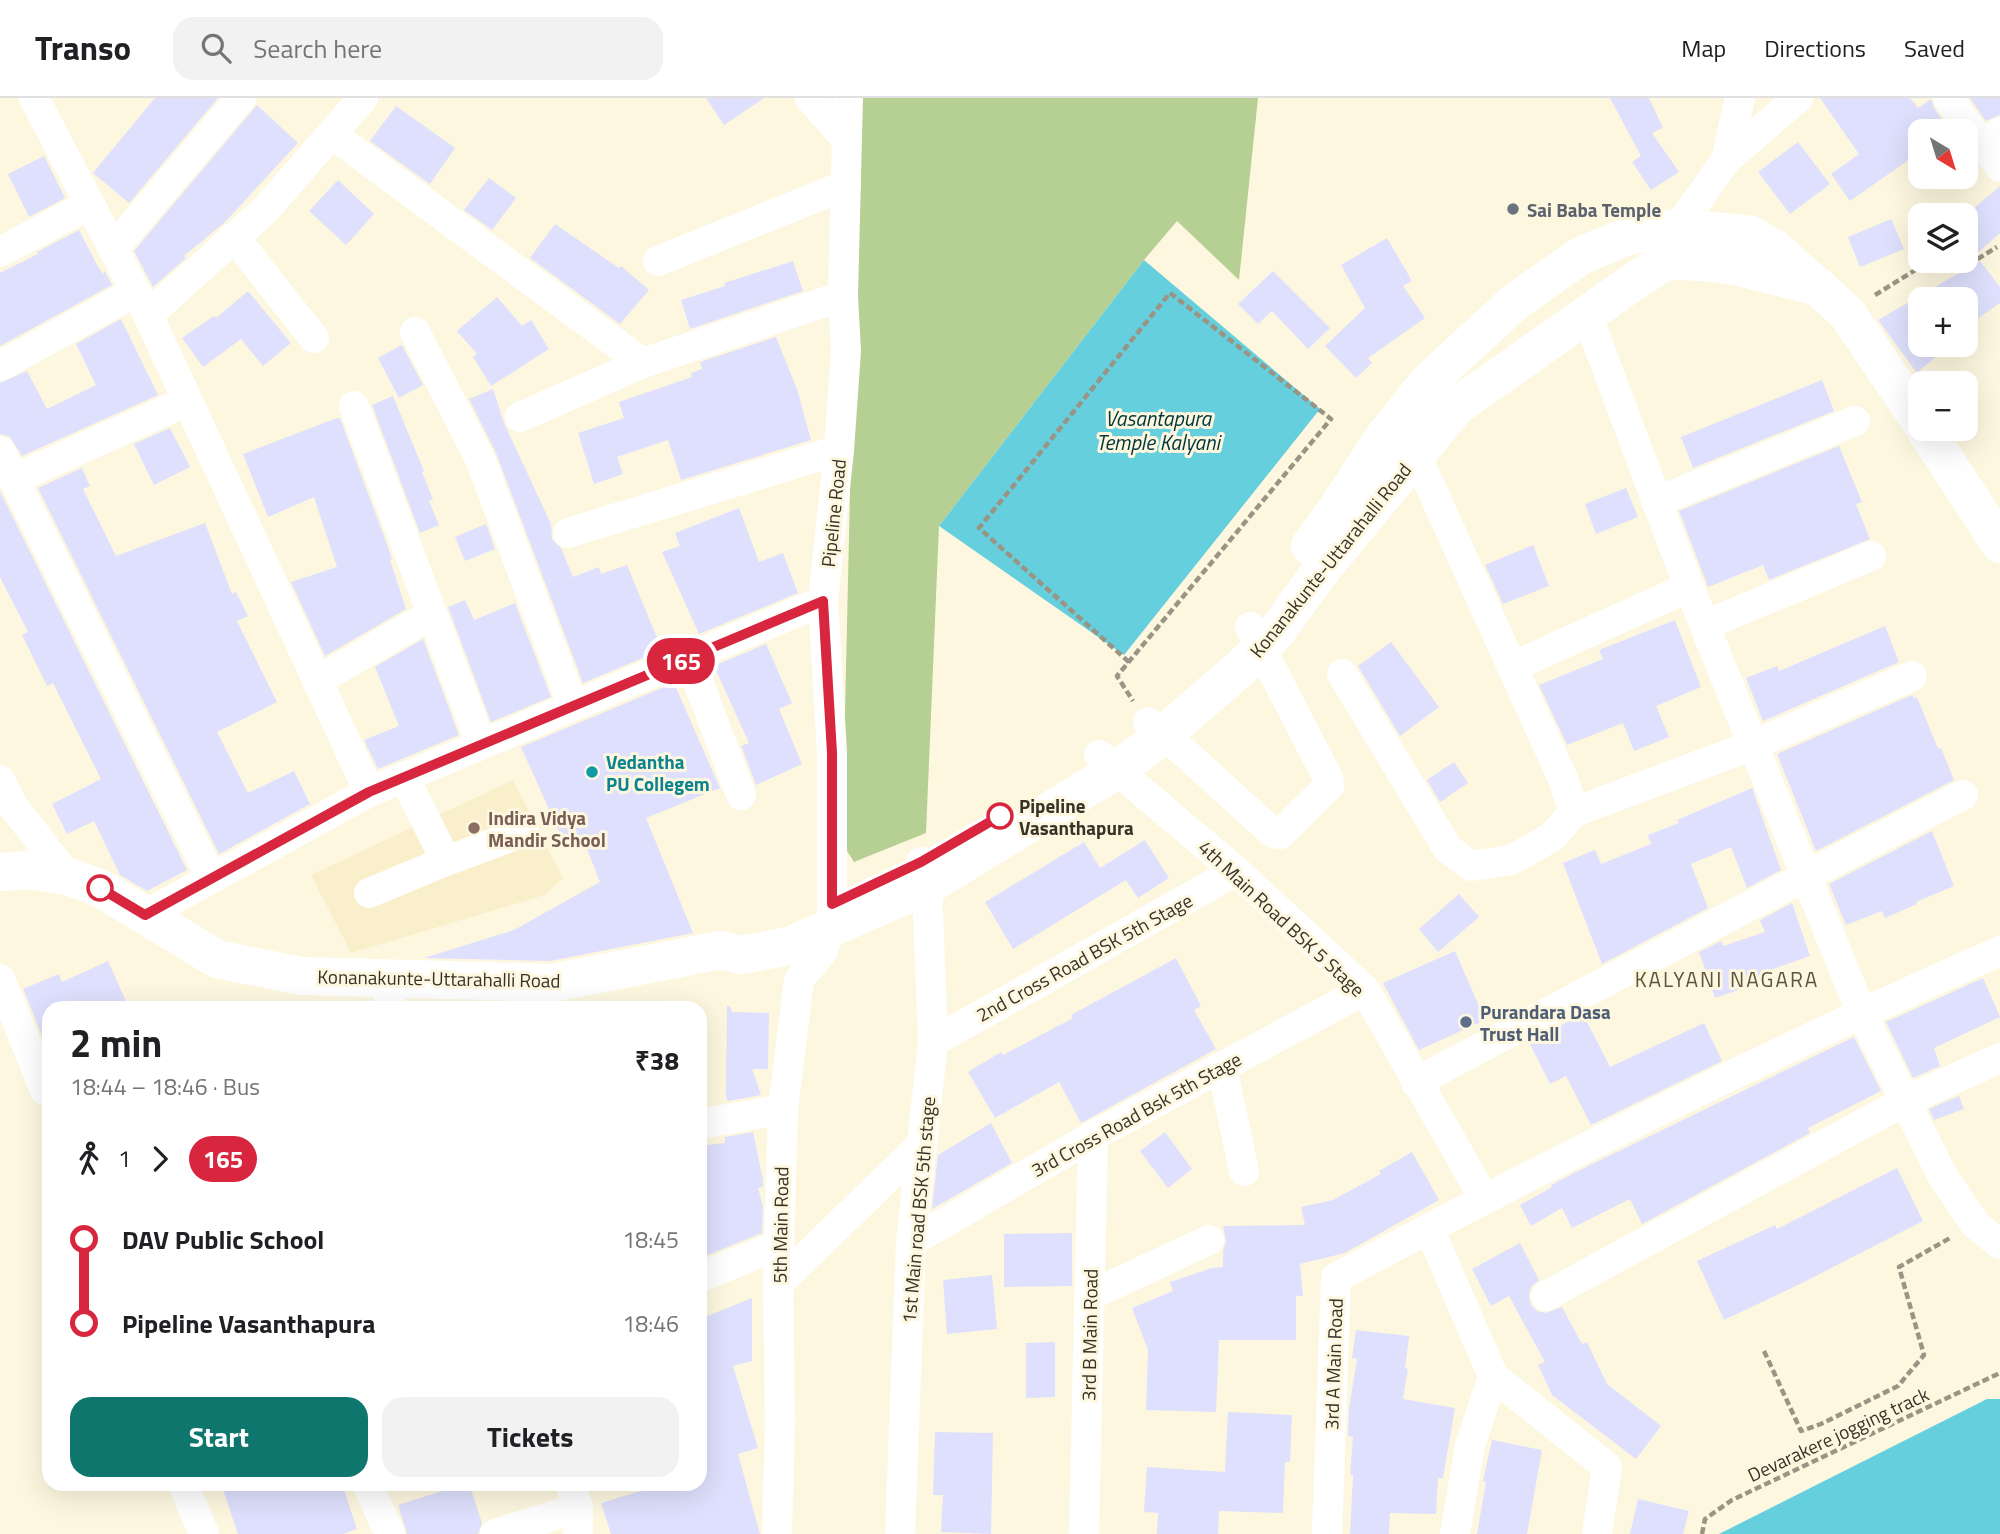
<!DOCTYPE html>
<meta charset="utf-8">
<style>
:root{--surface:#fff;--page:#f2f2f2;--text:#202124;--muted:#757577;--line:#e0e0e0;--accent:#0f766e}
body{margin:0;font-family:"Titillium Web",sans-serif;background:var(--page);color:var(--text);height:100vh;display:flex;flex-direction:column;font-size:26px;white-space:nowrap}
*{box-sizing:border-box;margin:0}
p{font-size:23px;color:var(--muted)}
.icon{flex:none;width:38px;height:38px;fill:none;stroke:currentColor;stroke-width:2;stroke-linecap:round;stroke-linejoin:round}
.map{position:relative;flex:1;overflow:hidden}
.details{position:absolute;left:42px;top:903px;width:665px;height:490px;display:flex;flex-direction:column;background:var(--surface);border-radius:21px;box-shadow:0 7px 28px #0002}
.details>*{flex:none}
.badge{padding:0 14px;border-radius:23px;font-size:24px;line-height:46px}
.needle{width:46px;rotate:142deg}
.buttons{position:absolute;left:1908px;top:21px;display:grid;gap:14px}
.buttons a{display:grid;place-items:center;width:70px;height:70px;border-radius:14px;background:var(--surface);box-shadow:0 7px 28px #0002;font-size:35px}
.map>.badge{position:absolute;translate:-50% -50%;box-shadow:0 0 0 4px #fff}
.legs{display:flex;align-items:center;gap:10px;height:77px;padding:0 28px;font-size:23px}
.legs p{margin-inline-start:auto}
.overview{display:flex;align-items:center;justify-content:space-between;height:119px;padding:0 28px}
h1{font-size:38px;font-weight:700;line-height:52px}
.action{display:flex;gap:14px;margin-top:auto;padding:14px 28px}
.action a{flex:1;height:80px;border-radius:21px;background:var(--accent);color:#fff;font-size:28px;font-weight:700;line-height:80px;text-align:center}
.action a+a{background:var(--page);color:var(--text)}
ul{padding:0 28px;list-style:none}
li{display:flex;align-items:center;gap:24px;height:84px;font-size:26px}
li i{display:grid;place-items:center;width:10px;height:100%;margin:0 9px;background:currentColor}
li i::after{content:'';width:18px;height:18px;margin:-9px;border:5px solid;border-radius:50%;background:var(--surface)}
li p{margin-inline-start:auto}
li:first-child i{background:linear-gradient(#0000 50%,currentColor 0)}
li:last-child i{background:linear-gradient(currentColor 50%,#0000 0)}
header{display:flex;align-items:center;gap:42px;box-sizing:border-box;height:98px;padding:0 35px;background:var(--surface);border-bottom:2px solid var(--line)}
header strong{font-size:33px}
nav{display:flex;gap:38px;margin-inline-start:auto;font-size:24px}
.search{width:490px;height:63px;background:var(--page);display:flex;align-items:center;gap:18px;box-sizing:border-box;padding:0 24px;border-radius:21px;color:var(--muted);font-size:26px}
.map>svg:first-child{display:block}
.built{fill:#faefcb}
.green{fill:#b6d093}
.water{fill:#65cfde}
.building{fill:#dee0fd}
.lines{fill:none;stroke-linecap:round;stroke-linejoin:round}
.path{stroke:#999483;stroke-width:4.5;stroke-dasharray:7 3.5;stroke-linecap:butt}
.minor{stroke:#fff;stroke-width:30}
.major{stroke:#fff;stroke-width:38}
.line-1-casing{stroke:#fff;stroke-width:16}
.line-1{stroke:#d7263d;stroke-width:10}
.worship-dot{fill:#6b7280;stroke:#fef7e0;stroke-width:2.5}
.culture-dot{fill:#0f9aa8;stroke:#fef7e0;stroke-width:2.5}
.stop-1-dot{fill:#fff;stroke:#d7263d;stroke-width:3.5}
.education-dot{fill:#8d6e63;stroke:#fef7e0;stroke-width:2.5}
.service-dot{fill:#5c6f8a;stroke:#fef7e0;stroke-width:2.5}
.labels{text-anchor:middle;dominant-baseline:central;stroke-width:6;stroke-linejoin:round;paint-order:stroke}
.worship-label{font-size:19px;font-weight:bold;fill:#5b616d;stroke:#fef7e0;text-anchor:start}
.street-label{font-size:19px;fill:#373328;stroke:#fef7e0}
.culture-label{font-size:19px;font-weight:bold;fill:#0d838f;stroke:#fef7e0;text-anchor:start}
.stop-label{font-size:19px;font-weight:bold;fill:#373328;stroke:#fef7e0;text-anchor:start}
.education-label{font-size:19px;font-weight:bold;fill:#785e54;stroke:#fef7e0;text-anchor:start}
.service-label{font-size:19px;font-weight:bold;fill:#4e5e75;stroke:#fef7e0;text-anchor:start}
.water-label{font-size:21px;font-style:italic;fill:#01373d;stroke:#fef7e0}
.neighbourhood-label{font-size:21px;letter-spacing:2px;fill:#5c543c;stroke:#fef7e0}
</style>
<header>
<strong>Transo</strong>
<div class="search"><svg class="icon" aria-label="search" viewBox="0 0 24 24"><circle cx="10" cy="10" r="6"/><path d="M15 15l6 6"/></svg>Search here</div>
<nav><a>Map</a><a>Directions</a><a>Saved</a></nav>
</header>
<div class="map">
<svg width="2000" height="1436" viewBox="0 0 2000 1436">
<rect width="100%" height="100%" fill="#fef7e0"/>
<polygon class="built" points="513,682 563,780 545,797 351,855 311,777"/>
<polygon class="green" points="859,0 1258,0 1239,182 1177,123 1144,162 939,428 926,735 854,764 842,745"/>
<g class="water">
<polygon points="1144,162 1320,311 1124,557 939,428"/>
<polygon points="1987,1301 2000,1301 2000,1436 1719,1436"/>
</g>
<g class="building">
<polygon points="155,0 218,0 129,105 93,75"/>
<polygon points="706,0 764,0 724,27"/>
<polygon points="1610,0 1649,0 1663,30 1652,35 1679,74 1651,92 1632,64 1641,58"/>
<polygon points="1820,0 1910,0 1918,10 1931,1 1934,10 1950,33 1920,33 1920,54 1850,103 1831,76 1859,56"/>
<polygon points="1970,0 2000,0 2000,17 1986,23"/>
<polygon points="257,7 298,45 225,124 184,158 186,160 153,189 134,153"/>
<polygon points="396,8 455,50 430,86 370,43"/>
<polygon points="1798,44 1830,86 1790,116 1758,74"/>
<polygon points="44,58 65,100 29,119 8,76"/>
<polygon points="489,80 516,100 492,132 464,112"/>
<polygon points="338,82 374,116 346,147 309,113"/>
<polygon points="2000,88 2000,135 1965,166 1965,118"/>
<polygon points="1891,121 1904,151 1860,169 1848,139"/>
<polygon points="555,126 619,170 621,168 649,192 620,226 530,160"/>
<polygon points="79,132 96,165 103,176 105,173 112,187 0,248 0,175 38,156 37,154"/>
<polygon points="1387,140 1412,183 1403,188 1425,220 1368,260 1372,265 1356,280 1325,248 1365,210 1341,167"/>
<polygon points="793,163 803,193 690,231 681,202 725,188 724,185"/>
<polygon points="1980,163 2000,189 2000,205 1965,229 1965,201 1920,201 1920,247 1950,247 1920,272 1920,279 1878,222"/>
<polygon points="1273,173 1330,230 1308,251 1272,213 1258,226 1238,206"/>
<polygon points="248,193 291,245 263,268 241,241 203,269 182,240 214,218 216,220"/>
<polygon points="497,199 522,228 531,222 549,251 491,288 473,259 477,256 457,233"/>
<polygon points="121,221 158,297 22,358 10,339 0,336 0,285 27,273 47,311 96,287 76,246"/>
<polygon points="776,239 797,291 811,342 681,382 668,342 617,359 623,376 594,386 578,335 624,320 619,304 692,279 691,275 702,271 700,264"/>
<polygon points="402,247 423,287 399,300 378,260"/>
<polygon points="1822,282 1834,313 1693,370 1681,339"/>
<polygon points="493,291 504,325 551,426 552,441 561,450 573,479 599,469 601,476 627,467 662,552 583,585 496,355 469,301"/>
<polygon points="393,298 424,373 422,374 433,401 429,403 439,427 420,435 372,307"/>
<polygon points="337,320 340,320 388,449 392,461 390,462 406,511 325,558 291,484 337,469 314,399 268,419 243,356"/>
<polygon points="170,330 190,369 154,387 134,346"/>
<polygon points="1839,348 1862,404 1856,406 1870,441 1769,482 1763,467 1708,489 1679,413"/>
<polygon points="82,370 90,388 83,391 116,458 205,425 232,496 236,494 248,518 237,523 277,604 217,634 248,695 294,673 310,706 219,756 38,390"/>
<polygon points="1626,390 1638,419 1596,436 1585,406"/>
<polygon points="0,393 187,772 147,793 120,777 94,723 67,736 52,706 101,681 53,585 47,588 22,537 28,534 0,479"/>
<polygon points="739,410 759,464 783,455 798,495 699,536 662,454 680,448 675,435"/>
<polygon points="486,426 495,451 465,463 455,439"/>
<polygon points="1533,447 1549,488 1503,506 1485,467"/>
<polygon points="465,502 474,522 515,505 551,599 491,624 448,509"/>
<polygon points="1675,522 1701,589 1656,608 1669,639 1634,653 1623,625 1567,647 1539,587 1603,561 1599,552"/>
<polygon points="1885,528 1899,564 1763,623 1746,580 1777,568 1779,573"/>
<polygon points="423,541 459,637 378,671 364,642 399,628 375,569"/>
<polygon points="1391,544 1439,609 1400,638 1358,568"/>
<polygon points="766,546 792,605 779,611 802,666 756,687 741,648 749,645 714,568"/>
<polygon points="674,585 720,690 646,720 693,835 550,863 424,860 514,832 600,784 583,741 566,749 521,649"/>
<polygon points="1912,597 1914,600 1917,599 1938,651 1941,650 1954,682 1816,753 1777,656"/>
<polygon points="1454,664 1468,685 1440,704 1427,682"/>
<polygon points="1752,690 1781,772 1747,790 1731,749 1691,766 1708,810 1602,866 1563,765 1595,752 1601,766 1651,746 1648,737 1679,725 1677,722"/>
<polygon points="1932,733 1954,788 1916,804 1917,806 1885,820 1882,813 1846,827 1829,786"/>
<polygon points="1145,742 1169,780 1138,800 1126,782 1013,851 985,804 1084,744 1100,770"/>
<polygon points="1459,796 1479,819 1438,854 1419,831"/>
<polygon points="1792,805 1810,858 1767,873 1770,881 1715,900 1699,854 1721,843 1723,848 1765,834 1760,822"/>
<polygon points="1455,853 1485,922 1419,952 1383,885"/>
<polygon points="1176,860 1201,908 1194,912 1216,951 1081,1025 1059,984 995,1020 968,974 1001,954 1003,957 1073,920 1071,917"/>
<polygon points="108,863 129,910 49,910 49,955 23,891 59,876 62,884"/>
<polygon points="1983,880 2000,919 1934,950 1940,968 1913,980 1886,924"/>
<polygon points="727,908 730,908 732,914 769,915 768,971 752,971 761,997 728,1003 726,998"/>
<polygon points="1583,916 1610,969 1704,925 1722,963 1591,1027 1566,978 1550,986 1529,944"/>
<polygon points="1854,939 1881,993 1808,1030 1810,1035 1642,1126 1630,1101 1572,1130 1562,1110 1531,1128 1520,1107 1552,1089 1551,1087 1590,1067"/>
<polygon points="1959,998 1964,1011 1934,1022 1929,1011"/>
<polygon points="991,1025 1012,1065 932,1111 938,1057"/>
<polygon points="753,1034 763,1082 763,1089 758,1090 763,1109 762,1135 700,1160 700,1048 725,1045 725,1039"/>
<polygon points="1165,1034 1192,1071 1168,1090 1140,1053"/>
<polygon points="1412,1054 1439,1102 1345,1155 1300,1166 1303,1198 1296,1198 1296,1242 1219,1242 1216,1314 1146,1312 1148,1252 1132,1210 1173,1193 1170,1184 1212,1170 1223,1169 1223,1153 1226,1143 1223,1128 1305,1127 1301,1109 1333,1102 1381,1076 1379,1073"/>
<polygon points="1897,1070 1923,1123 1802,1185 1724,1222 1697,1163 1775,1127 1777,1131"/>
<polygon points="1072,1135 1072,1188 1004,1189 1004,1136"/>
<polygon points="1520,1145 1539,1182 1531,1189 1529,1198 1531,1207 1537,1213 1545,1215 1562,1209 1582,1246 1587,1244 1607,1286 1661,1328 1636,1361 1552,1297 1538,1267 1545,1264 1509,1198 1491,1208 1472,1171"/>
<polygon points="992,1177 997,1231 947,1236 943,1182"/>
<polygon points="752,1200 752,1263 733,1268 758,1350 738,1356 760,1436 611,1436 601,1405 664,1386 700,1386 700,1221"/>
<polygon points="1356,1232 1409,1238 1405,1270 1408,1271 1403,1301 1455,1310 1443,1380 1438,1380 1436,1416 1390,1415 1389,1436 1350,1436 1353,1377 1350,1377 1353,1339 1348,1338 1349,1310 1357,1261 1352,1260"/>
<polygon points="1055,1244 1055,1299 1026,1300 1026,1245"/>
<polygon points="1228,1314 1292,1317 1290,1364 1285,1364 1283,1415 1219,1413 1218,1436 1157,1436 1158,1415 1144,1414 1147,1369 1225,1374"/>
<polygon points="935,1334 993,1335 991,1436 941,1434 943,1397 933,1397"/>
<polygon points="1492,1342 1542,1352 1527,1436 1477,1436 1486,1384 1483,1383"/>
<polygon points="221,1386 342,1386 357,1431 343,1436 238,1436"/>
<polygon points="440,1386 469,1386 482,1425 478,1436 407,1436 398,1407 442,1393"/>
<polygon points="1638,1401 1689,1413 1683,1436 1630,1436"/>
</g>
<g class="lines">
<g class="path">
<polyline points="1875,197 1925,166 1958,173 1997,149"/>
<polyline points="1129,564 979,430 1170,195 1331,321 1117,578 1133,603"/>
<polyline points="1764,1253 1801,1333 1821,1326 1898,1288 1924,1257 1899,1169 1950,1140"/>
<polyline points="1702,1436 1705,1421 1732,1402 2000,1275"/>
</g>
<g class="minor">
<polyline points="34,0 148,217"/>
<polyline points="363,0 265,112 148,217 369,694"/>
<polyline points="810,0 847,42"/>
<polyline points="1948,0 1982,47"/>
<polyline points="2000,34 1982,47 2000,69"/>
<polyline points="333,37 643,265 843,198"/>
<polyline points="1726,62 1798,0"/>
<polyline points="234,139 314,240"/>
<polyline points="1672,148 1678,130 1726,62 1740,0"/>
<polyline points="113,151 241,0"/>
<polyline points="0,154 90,106"/>
<polyline points="658,163 846,87"/>
<polyline points="415,234 480,361 573,608"/>
<polyline points="0,268 135,194"/>
<polyline points="354,308 481,646"/>
<polyline points="520,319 643,265"/>
<polyline points="0,353 211,780"/>
<polyline points="14,381 187,303"/>
<polyline points="1656,404 1855,323"/>
<polyline points="568,435 839,352"/>
<polyline points="1705,527 1871,458"/>
<polyline points="689,560 741,697"/>
<polyline points="1512,569 1689,489"/>
<polyline points="1342,576 1448,751 1471,768 1511,762 1552,739 1574,714 1563,681 1416,357"/>
<polyline points="317,583 432,516"/>
<polyline points="1148,624 1164,636 1273,735 1280,736 1329,688 1328,680 1250,529"/>
<polyline points="1099,657 1236,773 1365,892 1484,1100"/>
<polyline points="404,679 446,763 524,734"/>
<polyline points="0,682 13,708 67,778"/>
<polyline points="1963,697 1806,778 1861,914 1942,1077 1975,1126 2000,1146"/>
<polyline points="1574,714 1753,647 1912,578"/>
<polyline points="369,795 446,763"/>
<polyline points="145,817 369,694 823,503"/>
<polyline points="382,879 393,910"/>
<polyline points="0,881 45,992"/>
<polyline points="933,944 1236,773"/>
<polyline points="1222,969 1244,1073"/>
<polyline points="1416,984 1806,778 1689,489 1587,217"/>
<polyline points="700,1026 783,1011"/>
<polyline points="1429,1130 1493,1278 1470,1348 1455,1436"/>
<polyline points="911,1144 1093,1038 1365,892"/>
<polyline points="700,1179 779,1147"/>
<polyline points="778,1186 922,1046"/>
<polyline points="1089,1198 1209,1142"/>
<polyline points="1546,1198 1905,1003 2000,960"/>
<polyline points="1493,1278 1607,1369 1597,1436"/>
<polyline points="183,1386 204,1436"/>
<polyline points="367,1386 390,1436"/>
<polyline points="570,1386 578,1410 578,1436"/>
<polyline points="495,1436 578,1410"/>
<polyline points="777,1436 780,1325 778,1186 783,1011 799,882 822,854 832,829 832,655 823,503 839,352 846,253 843,198 848,0"/>
<polyline points="900,1436 911,1144 933,944 927,788 921,764"/>
<polyline points="1084,1436 1093,1038"/>
<path d="M1327,1436L1336,1180C1553,1063 1774,953 2000,853"/>
</g>
<g class="major">
<polyline points="1925,331 2000,446"/>
<polyline points="1310,448 1337,411 1384,339 1428,284 1516,203 1582,157 1631,137 1678,130 1724,134 1751,137 1775,151 1847,215 1920,323"/>
<polyline points="0,774 29,772 67,778 100,790 217,861 301,878 552,885 721,852 742,857 789,848 927,788 1115,673 1156,643 1243,568 1277,533 1323,470 1457,308 1639,180 1668,162 1714,165 1744,170 1819,189"/>
</g>
</g>
<g class="lines">
<defs>
<polyline id="line-1" points="100,790 145,817 369,694 823,503 832,655 832,806 921,764 1000,718"/>
</defs>
<use href="#line-1" class="line-1-casing"/>
<use href="#line-1" class="line-1"/>
</g>
<circle class="worship-dot" cx="1513" cy="111" r="7"/>
<circle class="culture-dot" cx="592" cy="674" r="7"/>
<g class="stop-1-dot">
<circle cx="1000" cy="718" r="12"/>
<circle cx="100" cy="790" r="12"/>
</g>
<circle class="education-dot" cx="474" cy="730" r="7"/>
<circle class="service-dot" cx="1466" cy="924" r="7"/>
<g class="labels">
<g class="worship-label">
<text x="1527" y="111">Sai Baba Temple</text>
</g>
<g class="street-label">
<text transform="translate(833 415) rotate(-84)">Pipeline Road</text>
<text transform="translate(1330 462) rotate(-51)">Konanakunte-Uttarahalli Road</text>
<text transform="translate(1282 820) rotate(43)">4th Main Road BSK 5 Stage</text>
<text transform="translate(1084 859) rotate(-29)">2nd Cross Road BSK 5th Stage</text>
<text transform="translate(439 880) rotate(1)">Konanakunte-Uttarahalli Road</text>
<text transform="translate(1136 1016) rotate(-29)">3rd Cross Road Bsk 5th Stage</text>
<text transform="translate(918 1112) rotate(-85)">1st Main road BSK 5th stage</text>
<text transform="translate(780 1127) rotate(-89)">5th Main Road</text>
<text transform="translate(1089 1237) rotate(-89)">3rd B Main Road</text>
<text transform="translate(1333 1266) rotate(-88)">3rd A Main Road</text>
<text transform="translate(1838 1336) rotate(-25)">Devarakere jogging track</text>
</g>
<g class="culture-label">
<text x="606" y="663">Vedantha<tspan x="606" dy="22">PU Collegem</tspan></text>
</g>
<g class="stop-label">
<text x="1019" y="707">Pipeline<tspan x="1019" dy="22">Vasanthapura</tspan></text>
</g>
<g class="education-label">
<text x="488" y="719">Indira Vidya<tspan x="488" dy="22">Mandir School</tspan></text>
</g>
<g class="service-label">
<text x="1480" y="913">Purandara Dasa<tspan x="1480" dy="22">Trust Hall</tspan></text>
</g>
<g class="water-label">
<text x="1158" y="320">Vasantapura<tspan x="1158" dy="24">Temple Kalyani</tspan></text>
</g>
<g class="neighbourhood-label">
<text x="1727" y="881">KALYANI NAGARA</text>
</g>
</g>
</svg>
<div class="buttons">
<a><svg class="needle" viewBox="-14 -14 28 28"><path d="M0-13l5 13h-10z" fill="#e53935"/><path d="M0 13l5-13h-10z" fill="#757577"/></svg></a>
<a><svg class="icon" aria-label="layers" viewBox="0 0 24 24"><path d="M12 4l9 5-9 5-9-5zM3 14l9 5 9-5"/></svg></a>
<a>+</a>
<a>−</a>
</div>
<b class="badge" style="left:681px;top:563px;background:#d7263d;color:#fff">165</b>
<section class="details">
<div class="overview"><div><h1>2 min</h1><p>18:44 – 18:46 · Bus</p></div><b>₹38</b></div>
<div class="legs"><svg class="icon" aria-label="walk" viewBox="0 0 24 24"><circle cx="13" cy="4" r="2"/><path d="M13 8l-2 6 4 7M11 14l-3 7M7 12l3-4h3l4 4"/></svg>1<svg class="icon" aria-label="forward" viewBox="0 0 24 24"><path d="M9 5l7 7-7 7"/></svg><b class="badge" style="background:#d7263d;color:#fff">165</b></div>
<ul>
<li><i style="color:#d7263d"></i><b>DAV Public School</b><p>18:45</p></li>
<li><i style="color:#d7263d"></i><b>Pipeline Vasanthapura</b><p>18:46</p></li>
</ul>
<div class="action"><a>Start</a><a>Tickets</a></div>
</section>
</div>
